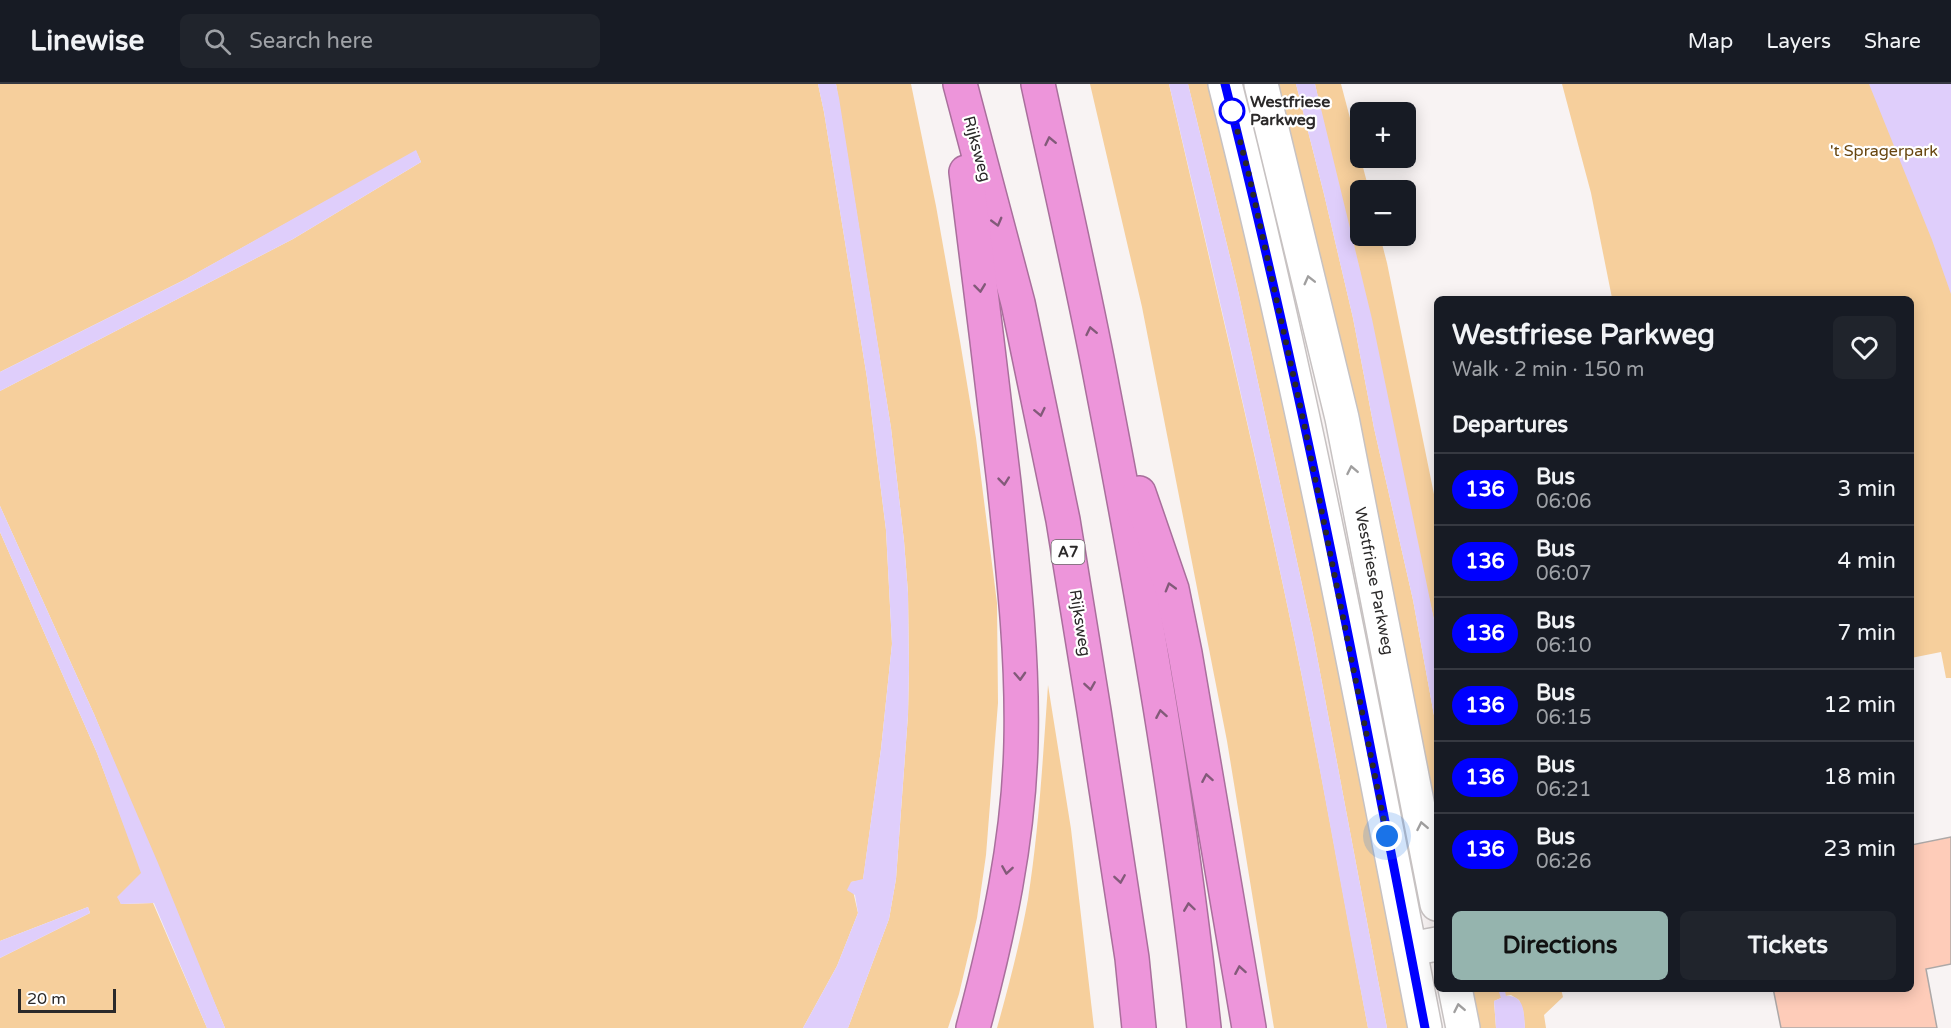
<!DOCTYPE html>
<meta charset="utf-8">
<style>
:root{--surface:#171b24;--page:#20242c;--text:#f1f3f6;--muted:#9ea1a6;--line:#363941;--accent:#95b4ae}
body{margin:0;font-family:"Varela Round",sans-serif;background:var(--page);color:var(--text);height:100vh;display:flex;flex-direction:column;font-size:22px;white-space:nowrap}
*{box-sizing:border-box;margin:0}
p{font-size:20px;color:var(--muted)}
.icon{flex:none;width:33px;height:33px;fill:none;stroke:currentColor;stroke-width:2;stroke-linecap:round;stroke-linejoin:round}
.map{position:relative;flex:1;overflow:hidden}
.panel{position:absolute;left:1434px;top:212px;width:480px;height:696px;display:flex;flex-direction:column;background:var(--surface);border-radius:9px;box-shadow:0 3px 15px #0003}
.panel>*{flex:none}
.badge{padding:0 12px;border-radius:20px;font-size:21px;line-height:39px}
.fabs{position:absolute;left:1350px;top:18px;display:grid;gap:12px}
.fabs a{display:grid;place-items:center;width:66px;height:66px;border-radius:9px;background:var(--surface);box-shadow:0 3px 15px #0003;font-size:30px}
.scale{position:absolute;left:18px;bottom:15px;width:98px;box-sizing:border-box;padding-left:6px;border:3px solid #2b2929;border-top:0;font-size:16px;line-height:21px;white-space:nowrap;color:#2b2929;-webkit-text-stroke:4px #fff;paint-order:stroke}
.you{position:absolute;width:30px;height:30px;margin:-15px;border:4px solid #fff;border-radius:50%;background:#1a73e8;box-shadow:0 0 0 9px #1a73e833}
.map>.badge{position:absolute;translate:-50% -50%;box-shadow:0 0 0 3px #fff}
h2{padding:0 18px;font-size:22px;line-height:54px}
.round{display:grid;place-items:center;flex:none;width:63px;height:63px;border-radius:9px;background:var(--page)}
.summary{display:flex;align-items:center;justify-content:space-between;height:102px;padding:0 18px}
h1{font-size:28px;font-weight:700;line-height:45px}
.primary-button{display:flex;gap:12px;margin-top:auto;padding:12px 18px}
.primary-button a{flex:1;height:69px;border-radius:9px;background:var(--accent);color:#111;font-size:24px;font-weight:700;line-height:69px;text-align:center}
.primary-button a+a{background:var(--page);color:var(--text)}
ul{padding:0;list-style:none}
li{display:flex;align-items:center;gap:18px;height:72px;padding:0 18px;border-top:2px solid var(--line)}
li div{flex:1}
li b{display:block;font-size:22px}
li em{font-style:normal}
li .badge{min-width:66px;font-weight:700;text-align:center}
header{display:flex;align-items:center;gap:36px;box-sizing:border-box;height:84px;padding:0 30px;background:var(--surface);border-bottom:2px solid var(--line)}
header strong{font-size:28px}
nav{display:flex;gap:33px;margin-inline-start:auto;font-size:21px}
.search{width:420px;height:54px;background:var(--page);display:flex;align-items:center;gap:15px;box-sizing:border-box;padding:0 21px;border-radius:9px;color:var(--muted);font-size:22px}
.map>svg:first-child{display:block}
.green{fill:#f6cf9c}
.water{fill:#dfcefb}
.building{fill:#feccb9;stroke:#ada8a7;stroke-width:1.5}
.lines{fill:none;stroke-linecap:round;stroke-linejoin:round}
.secondary-casing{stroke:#c7c2c2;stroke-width:36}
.highway-casing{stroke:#a96f9c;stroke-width:36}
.secondary{stroke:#fff;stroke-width:33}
.highway{stroke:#ed95da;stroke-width:33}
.oneway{stroke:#825a79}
.oneway2{stroke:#a09f9f}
.line-casing{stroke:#fff;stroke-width:14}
.line{stroke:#00f;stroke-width:9}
.walk{stroke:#2b2929;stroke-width:6;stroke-dasharray:0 10.8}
.stop-dot{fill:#fff;stroke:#00f;stroke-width:3}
.labels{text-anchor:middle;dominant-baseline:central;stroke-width:4.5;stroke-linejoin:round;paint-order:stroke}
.shield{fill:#fff;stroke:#6b6969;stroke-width:1.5}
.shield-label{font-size:15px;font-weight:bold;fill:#2b2929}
.stop-label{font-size:16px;font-weight:bold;fill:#2b2929;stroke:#fff;text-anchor:start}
.street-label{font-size:16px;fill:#2b2929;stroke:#fff}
.park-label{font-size:16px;fill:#684610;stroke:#fff}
</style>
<header>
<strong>Linewise</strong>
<div class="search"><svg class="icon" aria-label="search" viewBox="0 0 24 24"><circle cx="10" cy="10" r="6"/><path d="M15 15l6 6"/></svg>Search here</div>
<nav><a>Map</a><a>Layers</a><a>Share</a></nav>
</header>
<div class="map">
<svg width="1951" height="944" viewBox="0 0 1951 944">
<rect width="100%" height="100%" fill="#f8f3f3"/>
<g class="green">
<polygon points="0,0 818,0 824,28 867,294 886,446 892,560 881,665 863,796 851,798 858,829 837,882 803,944 225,944 94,630 0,422 0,307 293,155 421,78 416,67 186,195 0,288"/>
<polygon points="836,0 911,0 936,122 960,257 976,354 997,519 998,619 986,771 977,834 959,910 948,944 848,944 889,835 896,795 908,631 909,585 908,509 904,457 891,344"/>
<path d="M1090,0H1169C1212,187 1257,375 1296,563C1322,690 1344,817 1368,944H1274L1227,657L1142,223Z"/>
<polygon points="1188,0 1215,0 1270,225 1416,944 1387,944 1313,551 1237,202"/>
<polygon points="1272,0 1296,0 1324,110 1353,234 1374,344 1413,516 1437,648 1437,769"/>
<polygon points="1315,0 1341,0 1369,106 1360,106 1360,152 1380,152 1387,179 1437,425 1437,550"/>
<polygon points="1562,0 1951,0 1951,594 1946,594 1941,568 1911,574 1911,214 1612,214 1591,109"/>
<polygon points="0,448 97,669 142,789 118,813 121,820 153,819 207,944 0,944 0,874 90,829 88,823 0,857"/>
<path d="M1048,601L1071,745L1094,944H997C1009,901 1020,859 1028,815C1039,745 1043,672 1048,601Z"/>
<polygon points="1474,904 1561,905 1563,913 1544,931 1546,944 1525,944 1523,926 1519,916 1511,911 1505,912 1505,908 1501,914 1494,917 1496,944 1472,944 1470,913"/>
</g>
<g class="water">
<polygon points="818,0 836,0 839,14 891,344 904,457 908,509 909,585 908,631 896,795 889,835 848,944 803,944 837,882 858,829 855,811 847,806 851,798 863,795 881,665 892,560 886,446 867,294 824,28"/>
<path d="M1169,0H1188L1237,202L1313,551L1387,944H1368C1343,817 1322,690 1296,563C1257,375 1213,187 1169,0Z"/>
<polygon points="1296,0 1315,0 1372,235 1437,550 1437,648 1413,516 1374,344 1353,234 1324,110"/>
<polygon points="1869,0 1951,0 1951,210 1932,156"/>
<polygon points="416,66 421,78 293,155 0,307 0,288 184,196"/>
<polygon points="0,422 94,630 158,779 225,944 207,944 154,819 121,820 117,813 141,789 97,669 0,448"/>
<polygon points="88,823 90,829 0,874 0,857"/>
<path d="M1505,907L1506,912C1525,911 1524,929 1525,944H1496L1494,917L1501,914L1499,908Z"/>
</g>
<polygon class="building" points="1951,753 1951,880 1926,885 1937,944 1781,944 1773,904 1911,904 1911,761"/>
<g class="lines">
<defs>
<g id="secondary">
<path d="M1225,0C1304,312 1364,628 1425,944"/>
<polyline points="1261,0 1342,334 1437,820"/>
<polyline points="1410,865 1437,860"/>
<polyline points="1455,904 1463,944"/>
</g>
<g id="highway">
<polyline points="960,0 1018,219 1063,436 1094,627 1132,874 1139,944"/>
<path d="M1038,0C1060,102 1084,204 1103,306C1144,517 1181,730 1204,944"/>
<path d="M966,88C979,192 992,295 1004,399C1013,485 1023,571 1021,658C1019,755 998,851 973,944"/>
<polyline points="1139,409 1172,505 1185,569 1249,944"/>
</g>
</defs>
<use href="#secondary" class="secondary-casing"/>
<use href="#highway" class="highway-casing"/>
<use href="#secondary" class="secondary"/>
<use href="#highway" class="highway"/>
</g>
<defs><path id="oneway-chevron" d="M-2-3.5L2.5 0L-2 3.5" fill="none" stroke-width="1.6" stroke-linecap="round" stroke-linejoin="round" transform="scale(1.5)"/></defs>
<g class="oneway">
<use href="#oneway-chevron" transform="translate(1050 57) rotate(-102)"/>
<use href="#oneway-chevron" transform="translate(997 138) rotate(75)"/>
<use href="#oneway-chevron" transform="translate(980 204) rotate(83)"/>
<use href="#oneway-chevron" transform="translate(1091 247) rotate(-102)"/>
<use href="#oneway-chevron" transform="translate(1040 328) rotate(78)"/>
<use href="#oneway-chevron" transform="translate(1004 397) rotate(84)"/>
<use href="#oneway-chevron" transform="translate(1170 503) rotate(-106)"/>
<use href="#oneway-chevron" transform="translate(1020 592) rotate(87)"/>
<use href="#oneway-chevron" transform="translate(1090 602) rotate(81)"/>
<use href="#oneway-chevron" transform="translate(1161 630) rotate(-100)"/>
<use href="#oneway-chevron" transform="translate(1207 694) rotate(-100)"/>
<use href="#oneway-chevron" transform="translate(1007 786) rotate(99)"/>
<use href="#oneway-chevron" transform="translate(1120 795) rotate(81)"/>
<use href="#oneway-chevron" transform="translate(1189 823) rotate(-98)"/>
<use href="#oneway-chevron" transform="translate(1240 886) rotate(-100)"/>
</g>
<g class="oneway2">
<use href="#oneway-chevron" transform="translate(1309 196) rotate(-104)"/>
<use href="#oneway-chevron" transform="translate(1352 386) rotate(-101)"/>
<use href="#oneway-chevron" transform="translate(1422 742) rotate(-101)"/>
<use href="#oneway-chevron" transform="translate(1459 924) rotate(-101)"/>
</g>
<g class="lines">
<defs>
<path id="line" d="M1225,0C1304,312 1364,628 1425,944"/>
</defs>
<use href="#line" class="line-casing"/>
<use href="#line" class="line"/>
<polyline class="walk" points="1232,27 1248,87 1305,344 1387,752"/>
</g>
<circle class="stop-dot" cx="1232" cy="27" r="12"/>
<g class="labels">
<rect class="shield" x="1051.5" y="456" width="33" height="24" rx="4.5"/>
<g class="shield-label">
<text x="1068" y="468">A7</text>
</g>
<g class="stop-label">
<text x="1250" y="18">Westfriese<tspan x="1250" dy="18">Parkweg</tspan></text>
</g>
<g class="street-label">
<text transform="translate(977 65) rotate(75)">Rijksweg</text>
<text transform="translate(1374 497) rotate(79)">Westfriese Parkweg</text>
<text transform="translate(1080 539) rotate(81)">Rijksweg</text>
</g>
<g class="park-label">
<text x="1884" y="67">'t Spragerpark</text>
</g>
</g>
</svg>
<div class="fabs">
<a>+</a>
<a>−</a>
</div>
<div class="scale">20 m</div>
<div class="you" style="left:1387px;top:752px"></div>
<section class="panel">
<div class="summary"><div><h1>Westfriese Parkweg</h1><p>Walk · 2 min · 150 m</p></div><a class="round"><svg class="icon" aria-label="heart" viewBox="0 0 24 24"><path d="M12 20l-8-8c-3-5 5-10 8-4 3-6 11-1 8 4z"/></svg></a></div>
<h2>Departures</h2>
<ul>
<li><span class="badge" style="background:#00f;color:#fff">136</span><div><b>Bus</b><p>06:06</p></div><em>3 min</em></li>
<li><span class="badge" style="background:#00f;color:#fff">136</span><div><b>Bus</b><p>06:07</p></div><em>4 min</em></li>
<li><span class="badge" style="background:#00f;color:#fff">136</span><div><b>Bus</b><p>06:10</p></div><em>7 min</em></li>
<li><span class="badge" style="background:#00f;color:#fff">136</span><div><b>Bus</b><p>06:15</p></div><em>12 min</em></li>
<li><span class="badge" style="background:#00f;color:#fff">136</span><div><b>Bus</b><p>06:21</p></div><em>18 min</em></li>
<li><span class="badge" style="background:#00f;color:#fff">136</span><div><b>Bus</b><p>06:26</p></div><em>23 min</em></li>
</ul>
<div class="primary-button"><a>Directions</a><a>Tickets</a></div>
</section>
</div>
